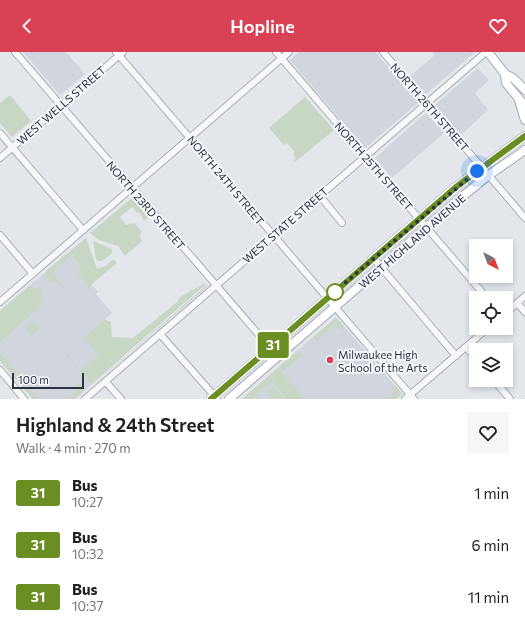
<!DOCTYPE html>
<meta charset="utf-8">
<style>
:root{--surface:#fff;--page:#f6f6f6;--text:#202124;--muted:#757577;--accent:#d84254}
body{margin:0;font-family:Commissioner,sans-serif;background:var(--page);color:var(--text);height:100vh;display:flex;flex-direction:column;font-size:15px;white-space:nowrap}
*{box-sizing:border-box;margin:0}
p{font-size:13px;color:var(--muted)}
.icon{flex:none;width:22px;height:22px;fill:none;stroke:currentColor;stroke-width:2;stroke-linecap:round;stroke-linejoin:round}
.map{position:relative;height:347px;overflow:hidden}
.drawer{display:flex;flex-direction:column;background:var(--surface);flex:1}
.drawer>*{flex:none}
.badge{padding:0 8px;border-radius:3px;font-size:14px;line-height:26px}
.needle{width:26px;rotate:139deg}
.tools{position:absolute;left:469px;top:187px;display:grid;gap:8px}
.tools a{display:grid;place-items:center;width:44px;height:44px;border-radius:0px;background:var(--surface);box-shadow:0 2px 6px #0003;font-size:20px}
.scale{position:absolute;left:12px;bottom:10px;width:72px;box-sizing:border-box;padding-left:4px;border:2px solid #2a3346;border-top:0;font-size:11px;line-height:14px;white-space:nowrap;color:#2a3346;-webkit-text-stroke:3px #f4f6f9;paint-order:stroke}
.you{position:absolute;width:20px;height:20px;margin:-10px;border:3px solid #fff;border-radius:50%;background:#1a73e8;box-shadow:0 0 0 6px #1a73e833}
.map>.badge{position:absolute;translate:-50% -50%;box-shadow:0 0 0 2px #fff}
.round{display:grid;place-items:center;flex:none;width:42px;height:42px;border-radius:0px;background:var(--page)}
.head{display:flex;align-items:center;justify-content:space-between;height:68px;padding:0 16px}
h1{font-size:19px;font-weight:600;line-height:30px}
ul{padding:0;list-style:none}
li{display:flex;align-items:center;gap:12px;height:52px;padding:0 16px}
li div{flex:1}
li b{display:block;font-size:15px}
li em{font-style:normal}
li .badge{min-width:44px;font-weight:700;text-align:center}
header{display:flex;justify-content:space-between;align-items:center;height:52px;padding:0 16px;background:var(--accent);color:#fff;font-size:18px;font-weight:600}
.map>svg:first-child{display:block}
.built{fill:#d1d6de}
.green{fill:#c8d7c4}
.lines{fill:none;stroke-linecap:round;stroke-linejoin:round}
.minor-casing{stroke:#a8adb7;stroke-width:8}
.major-casing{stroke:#a2aab9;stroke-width:10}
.minor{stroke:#f7f8fa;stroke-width:6}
.major{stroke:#fff;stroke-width:8}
.line-casing{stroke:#fff;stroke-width:9}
.line{stroke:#6b8e23;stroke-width:6}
.walk{stroke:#2a3346;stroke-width:4;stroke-dasharray:0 7.2}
.stop-dot{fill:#fff;stroke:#6b8e23;stroke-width:2}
.poi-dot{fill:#d84254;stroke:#f4f6f9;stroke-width:1.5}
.labels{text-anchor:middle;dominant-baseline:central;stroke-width:4;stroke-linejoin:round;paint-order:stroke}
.street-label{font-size:11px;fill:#2a3346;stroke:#f4f6f9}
.poi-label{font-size:11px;fill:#2a3346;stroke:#f4f6f9;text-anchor:start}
</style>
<header><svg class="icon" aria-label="back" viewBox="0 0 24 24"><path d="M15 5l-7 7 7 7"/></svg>Hopline<svg class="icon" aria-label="heart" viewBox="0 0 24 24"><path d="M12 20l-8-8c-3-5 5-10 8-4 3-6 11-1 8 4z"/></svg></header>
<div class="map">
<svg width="525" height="347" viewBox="0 0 525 347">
<rect width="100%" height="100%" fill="#e3e7ec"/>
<g class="built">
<polygon points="23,0 66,0 85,22 60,43"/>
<polygon points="299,0 375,0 419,50 365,96 290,8"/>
<polygon points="432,0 475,0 426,42 410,24 435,3"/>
<polygon points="478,16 489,28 475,41 488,58 461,83 435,53"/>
<polygon points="426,61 444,81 392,126 375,106"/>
<polygon points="68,201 80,214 76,218 91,236 93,234 98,240 96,242 112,261 98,273 124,304 75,347 33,347 0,309 0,259"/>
<polygon points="336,265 402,342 396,347 242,347"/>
</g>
<g class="green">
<polygon points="10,43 31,69 12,85 0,71 0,51"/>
<polygon points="305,45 334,78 295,110 293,109 296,106 293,102 295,100 287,91 284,93 269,76"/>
<polygon points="132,146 148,165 144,169 139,160 137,161 132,155 120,165 126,173 135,171 141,179 140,186 142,189 125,204 118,194 99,188 90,181"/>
<polygon points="86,186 97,217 106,214 113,207 117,211 93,231 90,236 75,219 80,214 71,204 52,220 68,240 66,241 57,230 51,230 47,228 46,219"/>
<polygon points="93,189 112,197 112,201 102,209 98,209 96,207"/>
<polygon points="205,231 206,232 91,332 80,320 82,318 80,319 63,300 64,298 80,318 98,302 84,286 104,267 111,270 112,285 133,286 177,250 180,245"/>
<polygon points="207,233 208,234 91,334"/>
<polygon points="29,234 35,237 40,235 42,239 40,255 0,290 0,259"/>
<polygon points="335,267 338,267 345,276 341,279 335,273 317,289 313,285"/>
<polygon points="34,269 40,277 33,284 25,276"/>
<polygon points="296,300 297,302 300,301 302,303 283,319 279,315"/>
<polygon points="0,301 39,347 33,347 0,309"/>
<polygon points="278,316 305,347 287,347 272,329 252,347 242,347"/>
<polygon points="79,330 86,337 75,347 68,347 77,338 75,333"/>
<polygon points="395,333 401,340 401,343 396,347 387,347 394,341 390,336"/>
<polygon points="273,334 284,347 273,347 267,340"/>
</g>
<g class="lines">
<defs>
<g id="minor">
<polyline points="15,0 278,305"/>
<polyline points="116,0 414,347"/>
<polyline points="276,0 487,246"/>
<polyline points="383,0 525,166"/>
<polyline points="0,81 83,178"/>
<polyline points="0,106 123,0"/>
<polyline points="320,144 342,171"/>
<polyline points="0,183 33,222"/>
<polyline points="374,207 456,304"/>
<polyline points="0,250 289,0"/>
<polyline points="517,251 525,260"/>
<polyline points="506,261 525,244"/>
<polyline points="160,282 217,347"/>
<polyline points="466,295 476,307"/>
<polyline points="0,318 24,347"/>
<polyline points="494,328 510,347"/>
<polyline points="106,330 121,347"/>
<polyline points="85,347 486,0"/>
<polyline points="405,347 488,276"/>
</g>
<g id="major">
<polyline points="488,0 505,22 513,26 525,38"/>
<polyline points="505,22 506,31 525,54"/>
<polyline points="519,48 525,68"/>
<polyline points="211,347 456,135 525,84"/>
<polyline points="229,347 458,148 489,123 525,98"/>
</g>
</defs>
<use href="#minor" class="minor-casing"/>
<use href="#major" class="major-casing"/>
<use href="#minor" class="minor"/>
<use href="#major" class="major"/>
</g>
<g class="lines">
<defs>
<polyline id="line" points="211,347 456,135 525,84"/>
</defs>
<use href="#line" class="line-casing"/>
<use href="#line" class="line"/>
<polyline class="walk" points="335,240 332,242 477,119"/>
</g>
<circle class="stop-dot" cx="335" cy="240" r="8"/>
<circle class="poi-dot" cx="330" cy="308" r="4"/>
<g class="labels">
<g class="street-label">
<text transform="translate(61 53) rotate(-41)">WEST WELLS STREET</text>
<text transform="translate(430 55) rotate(49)">NORTH 26TH STREET</text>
<text transform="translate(374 114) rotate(49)">NORTH 25TH STREET</text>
<text transform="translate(226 128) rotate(50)">NORTH 24TH STREET</text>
<text transform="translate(146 153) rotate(49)">NORTH 23RD STREET</text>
<text transform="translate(285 173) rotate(-41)">WEST STATE STREET</text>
<text transform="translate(412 189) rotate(-41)">WEST HIGHLAND AVENUE</text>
</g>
<g class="poi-label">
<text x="338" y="302">Milwaukee High<tspan x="338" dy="13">School of the Arts</tspan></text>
</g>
</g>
</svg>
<div class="tools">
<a><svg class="needle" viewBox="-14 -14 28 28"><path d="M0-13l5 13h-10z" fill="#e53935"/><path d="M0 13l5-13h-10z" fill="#757577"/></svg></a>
<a><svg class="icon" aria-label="locate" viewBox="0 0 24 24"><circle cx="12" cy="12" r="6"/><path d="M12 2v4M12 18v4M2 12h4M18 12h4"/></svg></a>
<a><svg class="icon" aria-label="layers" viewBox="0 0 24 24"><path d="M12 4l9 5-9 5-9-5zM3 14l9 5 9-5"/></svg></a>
</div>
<div class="scale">100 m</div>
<div class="you" style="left:477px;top:119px"></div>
<b class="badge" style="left:273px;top:293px;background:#6b8e23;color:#fff">31</b>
</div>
<section class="drawer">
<div class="head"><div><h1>Highland &amp; 24th Street</h1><p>Walk · 4 min · 270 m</p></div><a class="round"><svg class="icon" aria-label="heart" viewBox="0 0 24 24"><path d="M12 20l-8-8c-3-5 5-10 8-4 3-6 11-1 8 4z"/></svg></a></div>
<ul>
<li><span class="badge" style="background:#6b8e23;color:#fff">31</span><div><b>Bus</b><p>10:27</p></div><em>1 min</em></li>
<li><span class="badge" style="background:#6b8e23;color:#fff">31</span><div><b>Bus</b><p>10:32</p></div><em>6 min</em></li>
<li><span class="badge" style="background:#6b8e23;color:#fff">31</span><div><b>Bus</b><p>10:37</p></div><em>11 min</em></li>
</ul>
</section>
